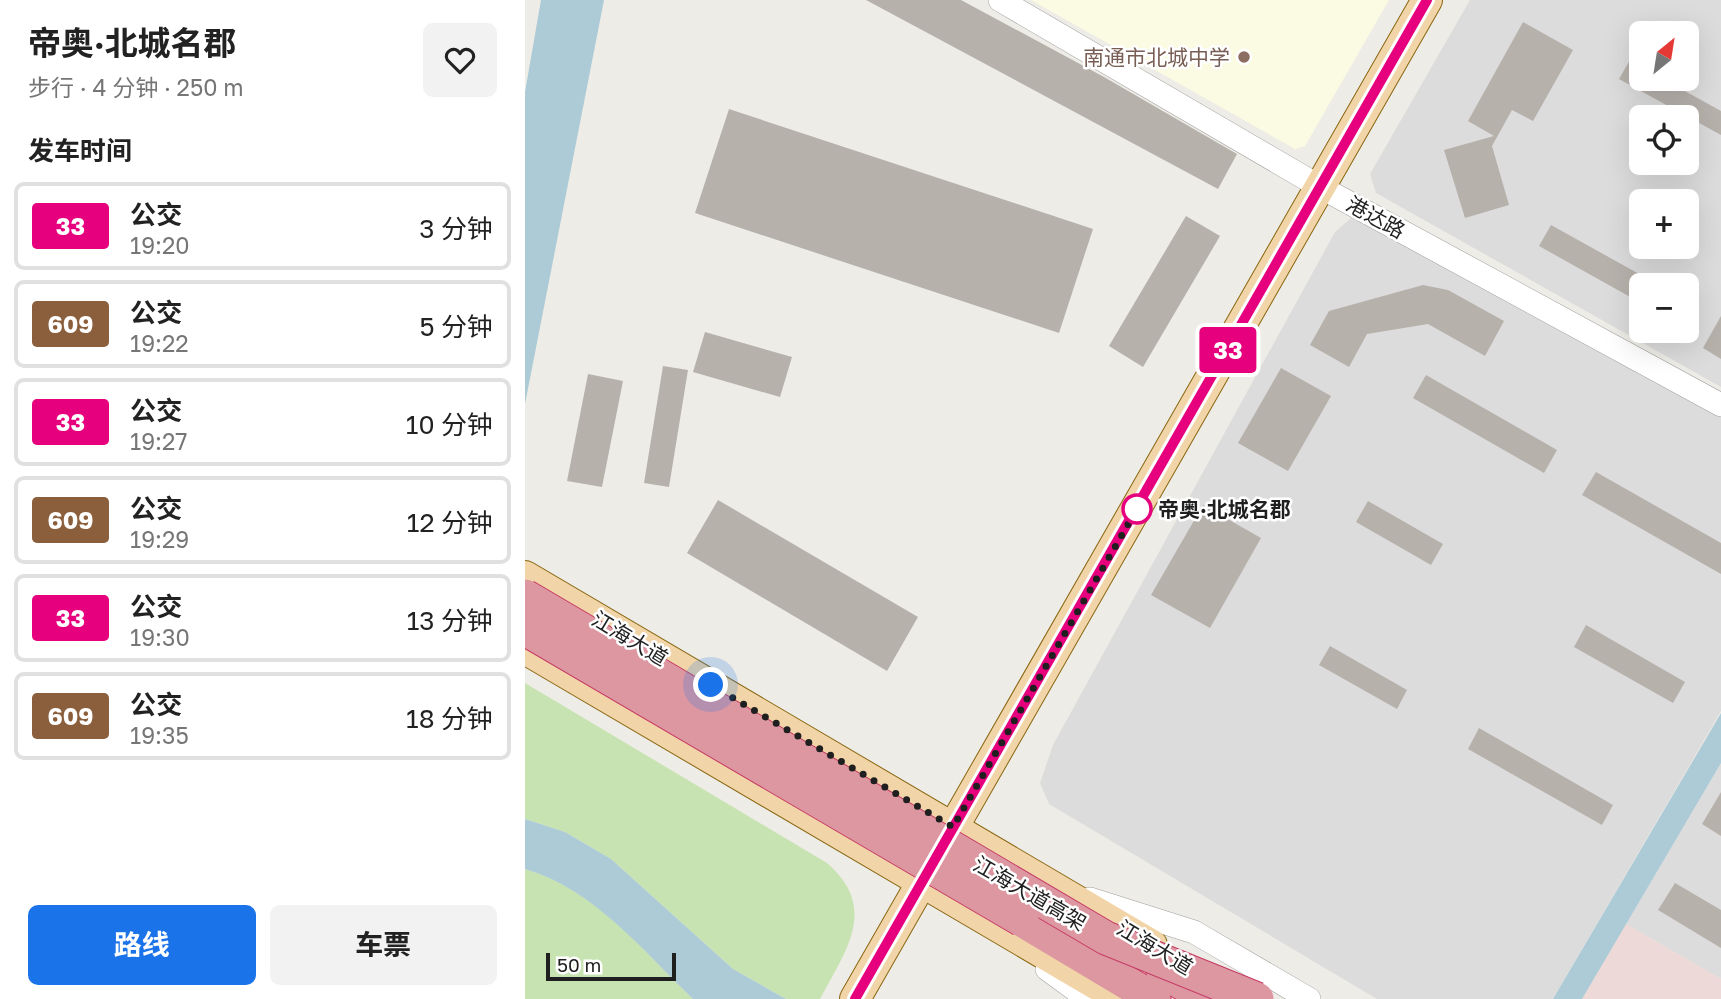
<!DOCTYPE html>
<html lang="zh">
<meta charset="utf-8">
<style>
:root{--surface:#fff;--page:#f2f2f2;--text:#222;--muted:#767676;--line:#e0e0e0;--accent:#1a73e8}
body{margin:0;font-family:"Golos Text","Noto Sans SC",sans-serif;background:var(--page);color:var(--text);height:100vh;display:flex;flex-direction:column;font-size:26px;white-space:nowrap}
*{box-sizing:border-box;margin:0}
p{font-size:23px;color:var(--muted)}
.icon{flex:none;width:38px;height:38px;fill:none;stroke:currentColor;stroke-width:2;stroke-linecap:round;stroke-linejoin:round}
.map{position:relative;flex:1;overflow:hidden}
.panel{display:flex;flex-direction:column;background:var(--surface);width:525px}
.panel>*{flex:none}
.badge{padding:0 14px;border-radius:5px;font-size:24px;line-height:46px}
.needle{width:46px;rotate:30deg}
.controls{position:absolute;left:1104px;top:21px;display:grid;gap:14px}
.controls a{display:grid;place-items:center;width:70px;height:70px;border-radius:10px;background:var(--surface);box-shadow:0 7px 28px #0002;font-size:35px}
.scale{position:absolute;left:21px;bottom:18px;width:130px;box-sizing:border-box;padding-left:7px;border:4px solid #1f1f1f;border-top:0;font-size:19px;line-height:24px;white-space:nowrap;color:#1f1f1f;-webkit-text-stroke:5px #fff;paint-order:stroke}
.you{position:absolute;width:35px;height:35px;margin:-18px;border:5px solid #fff;border-radius:50%;background:#1a73e8;box-shadow:0 0 0 10px #1a73e833}
.map>.badge{position:absolute;translate:-50% -50%;box-shadow:0 0 0 4px #fff}
h2{padding:0 28px;font-size:26px;line-height:63px}
.round{display:grid;place-items:center;flex:none;width:74px;height:74px;border-radius:10px;background:var(--page)}
.summary{display:flex;align-items:center;justify-content:space-between;height:119px;padding:0 28px}
h1{font-size:33px;font-weight:700;line-height:52px}
.button{display:flex;gap:14px;margin-top:auto;padding:14px 28px}
.button a{flex:1;height:80px;border-radius:10px;background:var(--accent);color:#fff;font-size:28px;font-weight:700;line-height:80px;text-align:center}
.button a+a{background:var(--page);color:var(--text)}
ul{padding:0;list-style:none}
li{display:flex;align-items:center;gap:21px;height:88px;margin:0 14px 10px;padding:0 14px;border:4px solid var(--line);border-radius:10px}
li div{flex:1}
li b{display:block;font-size:26px}
li em{font-style:normal}
li .badge{min-width:77px;font-weight:700;text-align:center}
main{display:flex;flex:1;min-height:0}
.map>svg:first-child{display:block}
.residential{fill:#dddcdc;fill-rule:evenodd}
.commercial{fill:#edd9d7}
.education{fill:#fafbe2}
.grass{fill:#c8e3b2}
.water{fill:#accbd7}
.building{fill:#b7b1ac}
.lines{fill:none;stroke-linecap:round;stroke-linejoin:round}
.minor-casing{stroke:#a0a0a0;stroke-width:24}
.major-casing{stroke:#861;stroke-width:32}
.highway-casing{stroke:#c63964;stroke-width:35}
.minor{stroke:#fff;stroke-width:23}
.major{stroke:#f1d5a8;stroke-width:30}
.highway{stroke:#dd97a1;stroke-width:33}
.highway-bridge-casing{stroke:#c63964;stroke-width:35;stroke-linecap:butt}
.highway-bridge{stroke:#dd97a1;stroke-width:33}
.line-casing{stroke:#fff;stroke-width:16}
.line{stroke:#e6007e;stroke-width:10}
.walk{stroke:#1f1f1f;stroke-width:7;stroke-dasharray:0 12.6}
.education-dot{fill:#8d6e63;stroke:#fff;stroke-width:2.5}
.stop-dot{fill:#fff;stroke:#e6007e;stroke-width:3.5}
.labels{text-anchor:middle;dominant-baseline:central;stroke-width:5;stroke-linejoin:round;paint-order:stroke}
.education-label{font-size:21px;fill:#785e54;stroke:#fff;text-anchor:end}
.street-label{font-size:21px;fill:#1f1f1f;stroke:#fff}
.stop-label{font-size:21px;font-weight:bold;fill:#1f1f1f;stroke:#fff;text-anchor:start}
</style>
<main>
<section class="panel">
<div class="summary"><div><h1>帝奥·北城名郡</h1><p>步行 · 4 分钟 · 250 m</p></div><a class="round"><svg class="icon" aria-label="heart" viewBox="0 0 24 24"><path d="M12 20l-8-8c-3-5 5-10 8-4 3-6 11-1 8 4z"/></svg></a></div>
<h2>发车时间</h2>
<ul>
<li><span class="badge" style="background:#e6007e;color:#fff">33</span><div><b>公交</b><p>19:20</p></div><em>3 分钟</em></li>
<li><span class="badge" style="background:#8b5e3c;color:#fff">609</span><div><b>公交</b><p>19:22</p></div><em>5 分钟</em></li>
<li><span class="badge" style="background:#e6007e;color:#fff">33</span><div><b>公交</b><p>19:27</p></div><em>10 分钟</em></li>
<li><span class="badge" style="background:#8b5e3c;color:#fff">609</span><div><b>公交</b><p>19:29</p></div><em>12 分钟</em></li>
<li><span class="badge" style="background:#e6007e;color:#fff">33</span><div><b>公交</b><p>19:30</p></div><em>13 分钟</em></li>
<li><span class="badge" style="background:#8b5e3c;color:#fff">609</span><div><b>公交</b><p>19:35</p></div><em>18 分钟</em></li>
</ul>
<div class="button"><a>路线</a><a>车票</a></div>
</section>
<div class="map">
<svg width="1196" height="999" viewBox="0 0 1196 999">
<rect width="100%" height="100%" fill="#eeece6"/>
<g class="residential">
<path d="M945,0H1196V387L851,193L845,174ZM1116,33H1162V79H1116ZM1116,117H1162V163H1116ZM1116,201H1162V247H1116ZM1116,285H1162V331H1116Z"/>
<polygon points="827,217 1196,416 1196,711 1028,999 852,999 524,804 515,783 528,745 810,232"/>
<polygon points="1196,763 1196,979 1101,924"/>
</g>
<polygon class="commercial" points="1101,924 1196,979 1196,999 1057,999"/>
<polygon class="education" points="506,0 864,0 780,146 770,149"/>
<g class="grass">
<path d="M0,683L302,863C354,908 321,950 295,999H261L208,969L86,859L40,832L0,819Z"/>
<path d="M0,869C69,888 118,951 168,999H0Z"/>
</g>
<g class="water">
<polygon points="16,0 79,0 0,404 0,92"/>
<polygon points="1196,713 1196,763 1057,999 1028,999"/>
<path d="M0,819L40,832L86,859L208,969L261,999H168C118,951 69,889 0,869Z"/>
</g>
<g class="building">
<polygon points="341,0 436,0 579,77 712,154 693,189"/>
<polygon points="998,22 1048,50 1008,121 987,110 967,146 984,205 940,218 919,150 969,136 943,121"/>
<polygon points="1105,60 1116,67 1116,79 1138,79 1196,111 1196,135 1094,79"/>
<polygon points="204,109 568,229 534,333 170,213"/>
<polygon points="661,216 695,236 618,367 584,346"/>
<polygon points="1026,225 1116,275 1116,303 1014,246"/>
<polygon points="898,285 923,290 979,321 960,356 903,324 842,334 824,367 785,345 804,311"/>
<polygon points="1196,316 1196,359 1178,348"/>
<polygon points="180,332 267,357 255,397 168,372"/>
<polygon points="138,366 163,370 144,487 119,483"/>
<polygon points="756,368 806,396 763,471 713,443"/>
<polygon points="63,374 98,381 77,487 42,481"/>
<polygon points="901,375 1032,450 1019,473 888,398"/>
<polygon points="1071,472 1196,543 1196,574 1057,495"/>
<polygon points="193,500 393,617 362,671 162,553"/>
<polygon points="843,501 918,544 906,565 831,522"/>
<polygon points="678,505 736,538 685,628 626,595"/>
<polygon points="1061,625 1160,682 1148,703 1049,647"/>
<polygon points="805,646 882,690 872,709 794,665"/>
<polygon points="954,728 1088,805 1077,825 943,749"/>
<polygon points="1196,792 1196,836 1177,824"/>
<polygon points="1150,883 1196,910 1196,948 1133,910"/>
</g>
<g class="lines">
<defs>
<g id="minor">
<polyline points="475,0 797,188 1196,405"/>
<polyline points="565,899 669,932 784,999"/>
<polyline points="522,969 563,999"/>
</g>
<g id="major">
<polyline points="0,576 627,945"/>
<polyline points="0,649 596,999"/>
<polyline points="330,999 902,0"/>
</g>
<g id="highway">
<polyline points="497,920 629,999"/>
<polyline points="638,972 684,999"/>
</g>
</defs>
<use href="#minor" class="minor-casing"/>
<use href="#major" class="major-casing"/>
<use href="#highway" class="highway-casing"/>
<use href="#minor" class="minor"/>
<use href="#major" class="major"/>
<use href="#highway" class="highway"/>
<defs>
<g id="highway-bridge">
<polyline points="0,596 581,938 732,999"/>
<polyline points="0,629 497,920"/>
</g>
</defs>
<use href="#highway-bridge" class="highway-bridge-casing"/>
<use href="#highway-bridge" class="highway-bridge"/>
</g>
<g class="lines">
<defs>
<polyline id="line" points="330,999 902,0"/>
</defs>
<use href="#line" class="line-casing"/>
<use href="#line" class="line"/>
<polyline class="walk" points="186,685 428,827 612,509"/>
</g>
<circle class="education-dot" cx="719" cy="57" r="7"/>
<circle class="stop-dot" cx="612" cy="509" r="14"/>
<g class="labels">
<g class="education-label">
<text x="705" y="57">南通市北城中学</text>
</g>
<g class="street-label">
<text transform="translate(851 217) rotate(29)">港达路</text>
<text transform="translate(105 638) rotate(31)">江海大道</text>
<text transform="translate(505 893) rotate(30)">江海大道高架</text>
<text transform="translate(630 947) rotate(31)">江海大道</text>
</g>
<g class="stop-label">
<text x="633" y="509">帝奥·北城名郡</text>
</g>
</g>
</svg>
<div class="controls">
<a><svg class="needle" viewBox="-14 -14 28 28"><path d="M0-13l5 13h-10z" fill="#e53935"/><path d="M0 13l5-13h-10z" fill="#767676"/></svg></a>
<a><svg class="icon" aria-label="locate" viewBox="0 0 24 24"><circle cx="12" cy="12" r="6"/><path d="M12 2v4M12 18v4M2 12h4M18 12h4"/></svg></a>
<a>+</a>
<a>−</a>
</div>
<div class="scale">50 m</div>
<div class="you" style="left:186px;top:685px"></div>
<b class="badge" style="left:703px;top:350px;background:#e6007e;color:#fff">33</b>
</div>
</main>
